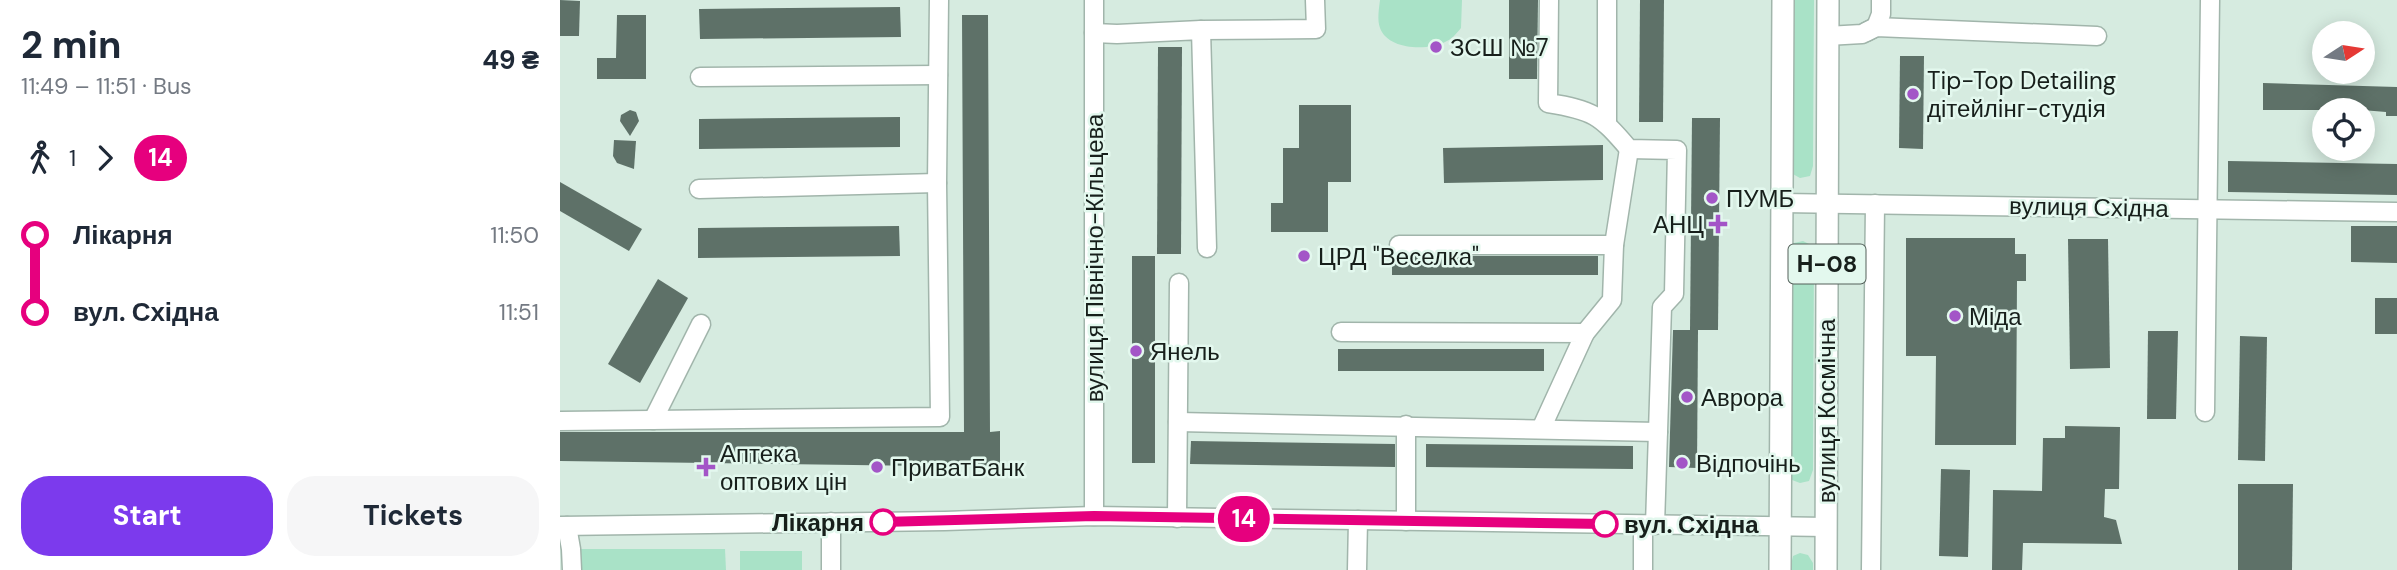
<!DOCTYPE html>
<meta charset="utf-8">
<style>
:root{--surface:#fff;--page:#f6f6f7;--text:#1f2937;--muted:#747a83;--accent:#7c3aed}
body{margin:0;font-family:"DM Sans",sans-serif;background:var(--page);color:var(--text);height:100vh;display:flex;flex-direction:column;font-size:26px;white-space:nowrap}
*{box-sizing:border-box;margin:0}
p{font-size:23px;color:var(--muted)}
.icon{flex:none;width:38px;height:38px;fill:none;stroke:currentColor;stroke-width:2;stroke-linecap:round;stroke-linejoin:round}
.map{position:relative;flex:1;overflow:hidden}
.sheet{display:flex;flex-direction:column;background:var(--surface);width:560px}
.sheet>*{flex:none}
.badge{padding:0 14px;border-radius:23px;font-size:24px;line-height:46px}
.needle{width:46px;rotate:78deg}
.fabs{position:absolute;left:1752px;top:21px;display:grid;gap:14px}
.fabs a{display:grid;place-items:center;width:63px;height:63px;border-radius:50%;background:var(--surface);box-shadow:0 4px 18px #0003;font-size:35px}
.map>.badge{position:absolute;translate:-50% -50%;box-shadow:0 0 0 4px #fff}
.legs{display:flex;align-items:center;gap:10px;height:77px;padding:0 21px;font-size:23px}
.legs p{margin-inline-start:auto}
.headline{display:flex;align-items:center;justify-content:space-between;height:119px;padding:0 21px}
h1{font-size:38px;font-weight:700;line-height:52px}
.button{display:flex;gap:14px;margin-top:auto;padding:14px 21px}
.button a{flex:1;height:80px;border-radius:28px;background:var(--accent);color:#fff;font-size:28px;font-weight:700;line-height:80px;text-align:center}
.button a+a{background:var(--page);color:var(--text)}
ul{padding:0 21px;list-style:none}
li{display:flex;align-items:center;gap:24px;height:77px;font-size:26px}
li i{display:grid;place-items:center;width:10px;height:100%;margin:0 9px;background:currentColor}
li i::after{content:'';width:18px;height:18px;margin:-9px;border:5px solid;border-radius:50%;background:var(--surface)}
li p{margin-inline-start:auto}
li:first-child i{background:linear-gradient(#0000 50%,currentColor 0)}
li:last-child i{background:linear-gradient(currentColor 50%,#0000 0)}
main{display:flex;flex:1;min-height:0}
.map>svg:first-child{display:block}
.green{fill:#a9e2c7}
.building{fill:#5e7168}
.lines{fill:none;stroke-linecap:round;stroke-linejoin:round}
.minor-casing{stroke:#a1b5ab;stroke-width:21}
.major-casing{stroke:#a1b5ab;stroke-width:24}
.minor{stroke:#fff;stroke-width:18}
.major{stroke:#fff;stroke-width:21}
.line-1-casing{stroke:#fff;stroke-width:16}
.line-1{stroke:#e6007e;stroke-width:10}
.poi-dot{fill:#a355c7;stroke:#e3f8ee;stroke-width:2.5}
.stop-1-dot{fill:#fff;stroke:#e6007e;stroke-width:3.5}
.labels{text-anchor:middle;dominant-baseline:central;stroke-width:5;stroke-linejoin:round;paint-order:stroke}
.shield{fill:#e3f8ee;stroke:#54605a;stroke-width:2}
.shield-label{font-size:23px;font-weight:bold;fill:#171f1b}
.poi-label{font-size:24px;fill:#171f1b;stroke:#e3f8ee;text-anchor:start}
.street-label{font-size:24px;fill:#171f1b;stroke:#e3f8ee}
.stop-label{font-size:24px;font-weight:bold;fill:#171f1b;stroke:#e3f8ee;text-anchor:end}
</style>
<main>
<section class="sheet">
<div class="headline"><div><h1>2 min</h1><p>11:49 – 11:51 · Bus</p></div><b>49 ₴</b></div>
<div class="legs"><svg class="icon" aria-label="walk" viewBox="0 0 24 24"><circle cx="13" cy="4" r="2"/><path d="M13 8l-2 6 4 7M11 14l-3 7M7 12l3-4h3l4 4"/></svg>1<svg class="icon" aria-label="forward" viewBox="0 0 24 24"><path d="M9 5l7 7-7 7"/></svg><b class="badge" style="background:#e6007e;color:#fff">14</b></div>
<ul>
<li><i style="color:#e6007e"></i><b>Лікарня</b><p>11:50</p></li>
<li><i style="color:#e6007e"></i><b>вул. Східна</b><p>11:51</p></li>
</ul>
<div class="button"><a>Start</a><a>Tickets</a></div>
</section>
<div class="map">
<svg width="1837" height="570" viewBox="0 0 1837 570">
<rect width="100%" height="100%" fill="#d6ebe0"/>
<g class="green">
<path d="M820,0H902L901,28C896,34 892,39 885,42C867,51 828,50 820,28C817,20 819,8 820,0Z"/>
<polygon points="1230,0 1254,0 1253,166 1250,176 1240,178 1231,173"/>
<polygon points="1243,241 1251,245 1254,253 1253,470 1249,481 1240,483 1232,480 1229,470 1229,252 1234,243"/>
<polygon points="11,549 165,549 166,570 12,570"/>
<rect x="180" y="551" width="62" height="19"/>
<polygon points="1240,553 1248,555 1253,563 1253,570 1230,570 1233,556"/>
</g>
<g class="building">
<polygon points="0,0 20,1 19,36 0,36"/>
<polygon points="949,0 978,0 977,79 949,79"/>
<polygon points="1080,0 1104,0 1103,122 1079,122"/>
<polygon points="340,7 341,37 140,39 139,9"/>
<polygon points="57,15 86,15 86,79 37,79 37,58 56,58"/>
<polygon points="402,15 428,15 430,432 440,431 440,467 0,461 0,432 404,432"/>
<polygon points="598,47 622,47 621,254 597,254"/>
<polygon points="1340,56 1364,56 1363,149 1339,148"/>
<polygon points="1703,83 1837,87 1837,116 1826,116 1826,112 1802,110 1703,110"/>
<polygon points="739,105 791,105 791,182 768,182 768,232 711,232 711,203 723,203 723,148 739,148"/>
<polygon points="70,110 76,112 79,121 70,136 60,121 61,115"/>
<polygon points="340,117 340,147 139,149 139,119"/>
<polygon points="1132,118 1160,118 1158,330 1130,330"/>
<polygon points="54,140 76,141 74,169 57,163 53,156"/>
<polygon points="1043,145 1043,180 884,183 883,148"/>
<polygon points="1668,161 1837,164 1837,195 1668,192"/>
<polygon points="0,182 82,229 69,251 0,211"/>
<polygon points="339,226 340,256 138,258 138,228"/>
<polygon points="1791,226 1837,226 1837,263 1791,262"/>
<polygon points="1346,238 1455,238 1455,254 1466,254 1466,281 1457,281 1456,445 1375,445 1376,356 1346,356"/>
<polygon points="1508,239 1548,239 1550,368 1510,369"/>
<polygon points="832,254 839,256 1038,256 1038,275 832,275"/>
<rect x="572" y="256" width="23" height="207"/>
<polygon points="98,279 128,298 80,383 48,364"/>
<rect x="1815" y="298" width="22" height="36"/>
<polygon points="1113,330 1138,330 1137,468 1109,467"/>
<polygon points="1588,331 1618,331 1616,419 1587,419"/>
<polygon points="1680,336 1707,337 1705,461 1678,460"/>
<rect x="778" y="349" width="206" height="22"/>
<polygon points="1505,426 1560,427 1559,489 1545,489 1544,517 1556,520 1562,544 1463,543 1462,570 1432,570 1433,490 1482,491 1483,438 1505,438"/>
<polygon points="631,441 835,444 835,467 630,464"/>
<polygon points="866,444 1073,446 1073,469 866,467"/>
<polygon points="1381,469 1410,470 1408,557 1379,556"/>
<polygon points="1678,484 1733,484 1732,570 1678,570"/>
</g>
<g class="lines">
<defs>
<g id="minor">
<path d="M989,0L988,103C1033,110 1040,115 1069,149L1117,150L1114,294L1102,307L1095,525"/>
<polyline points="1047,0 1047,123"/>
<polyline points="641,30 756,29 755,0"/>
<polyline points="1306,32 1316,27 1321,14 1321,0"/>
<polyline points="534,33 557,34 641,30 647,248"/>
<polyline points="1267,36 1302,34 1316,27 1537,36"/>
<polyline points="140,77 378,75"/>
<polyline points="139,189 377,183"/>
<polyline points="1222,203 1837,212"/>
<polyline points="839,245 1054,245 1052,300 1025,333"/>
<polyline points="1054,245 1069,149"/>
<polyline points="781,332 1025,333 981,429"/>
<polyline points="1645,412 1650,0"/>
<polyline points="93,420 141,324"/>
<polyline points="0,421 380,417 377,183 379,0"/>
<polyline points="618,422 1098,432"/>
<polyline points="846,425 846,521"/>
<polyline points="534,516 534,0"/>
<polyline points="617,518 619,283"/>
<polyline points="271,522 271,570"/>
<polyline points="0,526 385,521 534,516 1266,527"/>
<polyline points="7,526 11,549 12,570"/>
<polyline points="797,570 798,520"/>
<polyline points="1083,570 1083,525"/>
<polyline points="1311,570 1315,204"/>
</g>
<g id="major">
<polyline points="1220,570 1223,0"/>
<polyline points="1266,570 1268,0"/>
</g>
</defs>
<use href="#minor" class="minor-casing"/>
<use href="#major" class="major-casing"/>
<use href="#minor" class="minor"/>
<use href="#major" class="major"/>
</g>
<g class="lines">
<defs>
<polyline id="line-1" points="323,522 534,516 1045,524"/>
</defs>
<use href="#line-1" class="line-1-casing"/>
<use href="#line-1" class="line-1"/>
</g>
<g class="poi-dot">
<circle cx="876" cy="47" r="7"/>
<circle cx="1353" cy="94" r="7"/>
<circle cx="1152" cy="198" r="7"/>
<path d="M1154.5 213.5h7v7h7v7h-7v7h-7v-7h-7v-7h7z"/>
<circle cx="744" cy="256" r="7"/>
<circle cx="1395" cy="316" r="7"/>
<circle cx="576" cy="351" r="7"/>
<circle cx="1127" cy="397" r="7"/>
<circle cx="1122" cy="463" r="7"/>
<path d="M142.5 456.5h7v7h7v7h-7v7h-7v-7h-7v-7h7z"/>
<circle cx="317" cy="467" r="7"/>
</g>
<g class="stop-1-dot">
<circle cx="323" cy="522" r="12"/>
<circle cx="1045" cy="524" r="12"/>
</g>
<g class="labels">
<rect class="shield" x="1228.5" y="244.5" width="77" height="39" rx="5"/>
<g class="shield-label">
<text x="1267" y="264">Н-08</text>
</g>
<g class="poi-label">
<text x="890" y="47">ЗСШ №7</text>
<text x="1367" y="80">Tip-Top Detailing<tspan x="1367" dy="28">дітейлiнг-студiя</tspan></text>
<text x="1166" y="198">ПУМБ</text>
<text x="1144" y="224" text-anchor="end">АНЦ</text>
<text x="758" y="256">ЦРД "Веселка"</text>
<text x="1409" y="316">Міда</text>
<text x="590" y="351">Янель</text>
<text x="1141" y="397">Аврора</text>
<text x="160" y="453">Аптека<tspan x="160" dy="28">оптових цін</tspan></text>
<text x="1136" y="463">Відпочінь</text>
<text x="331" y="467">ПриватБанк</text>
</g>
<g class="street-label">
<text transform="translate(1529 207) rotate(1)">вулиця Східна</text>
<text transform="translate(534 258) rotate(-90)">вулиця Північно-Кільцева</text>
<text transform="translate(1266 411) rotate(-90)">вулиця Космічна</text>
</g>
<g class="stop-label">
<text x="304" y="522">Лікарня</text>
<text x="1064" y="524" text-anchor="start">вул. Східна</text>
</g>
</g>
</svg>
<div class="fabs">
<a><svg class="needle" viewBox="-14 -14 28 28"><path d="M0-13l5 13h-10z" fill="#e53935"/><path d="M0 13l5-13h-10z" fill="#747a83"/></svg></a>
<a><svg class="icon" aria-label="locate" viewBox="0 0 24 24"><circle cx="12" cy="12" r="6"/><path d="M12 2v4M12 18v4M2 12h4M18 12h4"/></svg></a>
</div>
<b class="badge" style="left:684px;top:519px;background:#e6007e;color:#fff">14</b>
</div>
</main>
